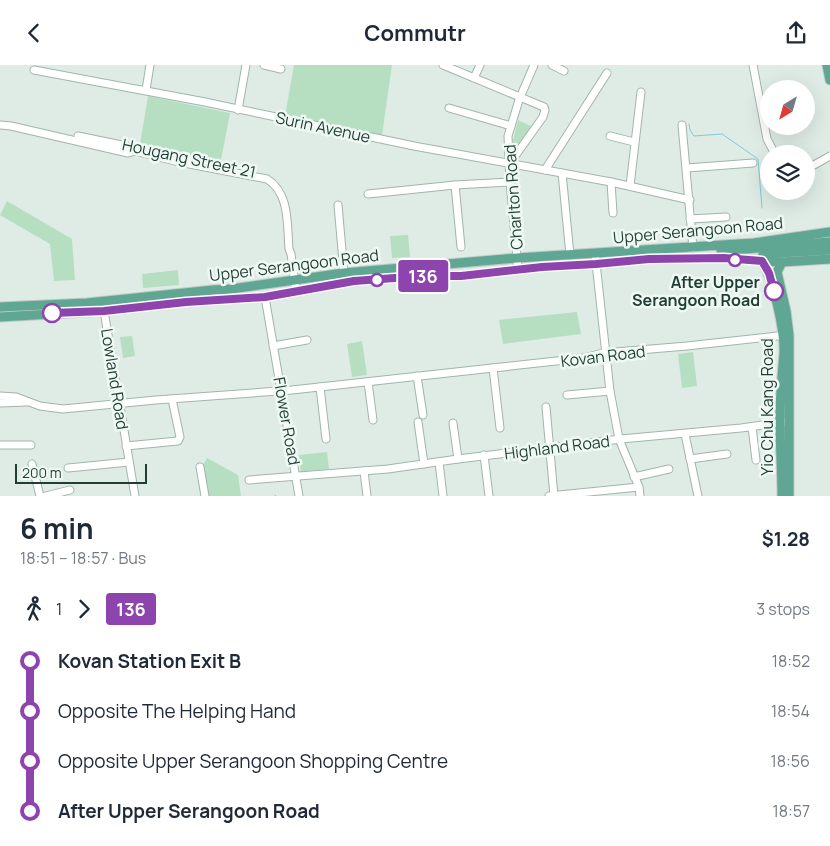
<!DOCTYPE html>
<meta charset="utf-8">
<style>
:root{--surface:#fff;--page:#f6f6f7;--text:#1f2937;--muted:#747a83}
body{margin:0;font-family:Manrope,sans-serif;background:var(--page);color:var(--text);height:100vh;display:flex;flex-direction:column;font-size:19px;white-space:nowrap}
*{box-sizing:border-box;margin:0}
p{font-size:16px;color:var(--muted)}
.icon{flex:none;width:28px;height:28px;fill:none;stroke:currentColor;stroke-width:2;stroke-linecap:round;stroke-linejoin:round}
.map{position:relative;height:431px;overflow:hidden}
.details{display:flex;flex-direction:column;background:var(--surface);flex:1}
.details>*{flex:none}
.badge{padding:0 10px;border-radius:4px;font-size:18px;line-height:32px}
.needle{width:32px;rotate:217deg}
.fabs{position:absolute;left:760px;top:15px;display:grid;gap:10px}
.fabs a{display:grid;place-items:center;width:55px;height:55px;border-radius:50%;background:var(--surface);box-shadow:0 5px 20px #0002;font-size:25px}
.scale{position:absolute;left:15px;bottom:12px;width:132px;box-sizing:border-box;padding-left:5px;border:2px solid #1f3e35;border-top:0;font-size:14px;line-height:18px;white-space:nowrap;color:#1f3e35;-webkit-text-stroke:4px #f0f8f4;paint-order:stroke}
.map>.badge{position:absolute;translate:-50% -50%;box-shadow:0 0 0 2px #fff}
.legs{display:flex;align-items:center;gap:8px;height:55px;padding:0 20px;font-size:16px}
.legs p{margin-inline-start:auto}
.headline{display:flex;align-items:center;justify-content:space-between;height:85px;padding:0 20px}
h1{font-size:28px;font-weight:700;line-height:38px}
ul{padding:0 20px;list-style:none}
li{display:flex;align-items:center;gap:18px;height:50px;font-size:19px}
li i{display:grid;place-items:center;width:8px;height:100%;margin:0 6px;background:currentColor}
li i::after{content:'';width:12px;height:12px;margin:-6px;border:4px solid;border-radius:50%;background:var(--surface)}
li p{margin-inline-start:auto}
li:first-child i{background:linear-gradient(#0000 50%,currentColor 0)}
li:last-child i{background:linear-gradient(currentColor 50%,#0000 0)}
header{display:flex;justify-content:space-between;align-items:center;height:65px;padding:0 20px;background:var(--surface);font-size:22px;font-weight:700}
.map>svg:first-child{display:block}
.green{fill:#b6dfc1}
.lines{fill:none;stroke-linecap:round;stroke-linejoin:round}
.stream{stroke:#82cad7;stroke-width:1}
.minor-casing{stroke:#a2b4ad;stroke-width:9}
.major-casing{stroke:#c0c9c6;stroke-width:11}
.minor{stroke:#fff;stroke-width:7}
.major{stroke:#5fa693;stroke-width:9}
.line-1-casing{stroke:#fff;stroke-width:11}
.line-1{stroke:#8e44ad;stroke-width:8}
.stop-1-dot{fill:#fff;stroke:#8e44ad;stroke-width:2.5}
.labels{text-anchor:middle;dominant-baseline:central;stroke-width:5;stroke-linejoin:round;paint-order:stroke}
.street-label{font-size:16px;fill:#1f3e35;stroke:#f0f8f4}
.stop-label{font-size:16px;font-weight:bold;fill:#1f3e35;stroke:#f0f8f4;text-anchor:end}
</style>
<header><svg class="icon" aria-label="back" viewBox="0 0 24 24"><path d="M15 5l-7 7 7 7"/></svg>Commutr<svg class="icon" aria-label="share" viewBox="0 0 24 24"><path d="M12 15V3M7 8l5-5 5 5M5 13v7h14v-7"/></svg></header>
<div class="map">
<svg width="830" height="431" viewBox="0 0 830 431">
<rect width="100%" height="100%" fill="#dfece6"/>
<g class="green">
<polygon points="294,0 392,0 382,70 285,51"/>
<polygon points="148,31 230,48 221,95 140,79"/>
<polygon points="518,55 533,62 512,88 512,80"/>
<polygon points="7,136 72,174 75,215 54,216 50,179 0,150"/>
<polygon points="408,170 410,192 392,193 390,171"/>
<polygon points="178,205 179,220 143,223 142,209"/>
<polygon points="577,247 581,269 503,279 499,255"/>
<polygon points="132,271 135,291 123,293 120,272"/>
<polygon points="362,276 367,310 352,312 347,279"/>
<polygon points="693,287 697,321 682,323 678,289"/>
<polygon points="327,387 329,404 301,407 299,390"/>
<polygon points="207,393 238,410 241,431 206,431 202,402"/>
</g>
<g class="lines">
<g class="stream">
<polyline points="689,59 690,65 694,71 722,69 758,94 762,143"/>
<polyline points="275,430 276,431"/>
</g>
<defs>
<g id="minor">
<polyline points="264,0 281,4"/>
<polyline points="443,0 544,42 545,45 543,52 513,94 509,98"/>
<polyline points="552,0 564,6"/>
<polyline points="753,0 767,74 775,89"/>
<polyline points="34,5 205,37 414,81 611,117 690,135"/>
<polyline points="474,13 480,0"/>
<polyline points="146,25 150,0"/>
<polyline points="449,43 511,61"/>
<polyline points="238,45 246,0"/>
<path d="M0,60L11,61L128,88L135,86L179,97L267,114C290,128 287,160 289,184L291,189L296,227"/>
<polyline points="682,60 693,183"/>
<polyline points="78,71 141,84"/>
<polyline points="610,71 634,77"/>
<polyline points="161,88 217,99"/>
<polyline points="806,101 814,100 830,91"/>
<polyline points="687,103 753,98"/>
<polyline points="545,105 607,8"/>
<polyline points="562,108 570,190"/>
<polyline points="611,117 613,148"/>
<polyline points="455,120 461,182"/>
<polyline points="630,121 641,27"/>
<polyline points="368,129 455,120 510,117"/>
<polyline points="338,140 344,208"/>
<polyline points="690,154 726,152"/>
<polyline points="595,189 610,326 619,374 639,422 640,431"/>
<polyline points="518,204 510,117 508,71 519,35 534,0"/>
<polyline points="265,232 299,431"/>
<polyline points="104,246 135,431"/>
<polyline points="273,281 307,275"/>
<polyline points="493,303 500,363"/>
<polyline points="417,311 423,350"/>
<polyline points="368,317 373,355"/>
<polyline points="320,322 326,374"/>
<polyline points="567,330 610,326"/>
<polyline points="0,331 16,332 40,341 63,344 156,335 292,325 584,293 603,288 687,281 786,270"/>
<polyline points="0,338 27,337"/>
<polyline points="546,342 554,431"/>
<polyline points="418,357 424,399"/>
<polyline points="453,358 458,394"/>
<polyline points="752,362 756,395"/>
<polyline points="685,369 698,431"/>
<polyline points="0,380 31,380"/>
<polyline points="126,381 178,376 180,372 172,334"/>
<polyline points="484,390 489,431"/>
<polyline points="690,394 727,389"/>
<polyline points="439,397 443,431"/>
<polyline points="32,399 40,431"/>
<polyline points="200,402 205,431"/>
<polyline points="68,403 129,397"/>
<polyline points="364,406 367,431"/>
<polyline points="634,412 669,404"/>
<polyline points="249,415 388,404 458,394 621,374 741,363 785,357"/>
<polyline points="46,431 70,425"/>
<polyline points="549,431 639,422"/>
</g>
<g id="major">
<polyline points="827,0 830,15"/>
<polyline points="721,186 830,177"/>
<polyline points="763,189 830,185"/>
<path d="M762,196C774,216 785,266 784,289C782,311 780,332 780,354C780,380 782,405 782,431"/>
<polyline points="782,197 777,207 786,246 789,270 789,431"/>
<polyline points="0,242 87,238 213,225 231,224 344,208 517,193 754,178 830,167"/>
<polyline points="0,252 104,246 186,237 265,232 354,216 422,211 461,211 542,202 596,199 649,194 724,193 782,197 830,194"/>
</g>
</defs>
<use href="#minor" class="minor-casing"/>
<use href="#major" class="major-casing"/>
<use href="#minor" class="minor"/>
<use href="#major" class="major"/>
</g>
<g class="lines">
<defs>
<polyline id="line-1" points="52,248 104,246 186,237 265,232 354,216 422,211 461,211 542,202 596,199 649,194 724,193 762,196 769,208 774,226"/>
</defs>
<use href="#line-1" class="line-1-casing"/>
<use href="#line-1" class="line-1"/>
</g>
<g class="stop-1-dot">
<circle cx="735" cy="195" r="6"/>
<circle cx="377" cy="215" r="6"/>
<circle cx="774" cy="226" r="9"/>
<circle cx="52" cy="248" r="9"/>
</g>
<g class="labels">
<g class="street-label">
<text transform="translate(323 62) rotate(12)">Surin Avenue</text>
<text transform="translate(189 93) rotate(12)">Hougang Street 21</text>
<text transform="translate(513 132) rotate(-94)">Charlton Road</text>
<text transform="translate(698 165) rotate(-5)">Upper Serangoon Road</text>
<text transform="translate(294 200) rotate(-7)">Upper Serangoon Road</text>
<text transform="translate(603 291) rotate(-7)">Kovan Road</text>
<text transform="translate(115 314) rotate(81)">Lowland Road</text>
<text transform="translate(767 342) rotate(-90)">Yio Chu Kang Road</text>
<text transform="translate(287 356) rotate(80)">Flower Road</text>
<text transform="translate(557 382) rotate(-7)">Highland Road</text>
</g>
<g class="stop-label">
<text x="760" y="217">After Upper<tspan x="760" dy="18">Serangoon Road</tspan></text>
</g>
</g>
</svg>
<div class="fabs">
<a><svg class="needle" viewBox="-14 -14 28 28"><path d="M0-13l5 13h-10z" fill="#e53935"/><path d="M0 13l5-13h-10z" fill="#747a83"/></svg></a>
<a><svg class="icon" aria-label="layers" viewBox="0 0 24 24"><path d="M12 4l9 5-9 5-9-5zM3 14l9 5 9-5"/></svg></a>
</div>
<div class="scale">200 m</div>
<b class="badge" style="left:423px;top:211px;background:#8e44ad;color:#fff">136</b>
</div>
<section class="details">
<div class="headline"><div><h1>6 min</h1><p>18:51 – 18:57 · Bus</p></div><b>$1.28</b></div>
<div class="legs"><svg class="icon" aria-label="walk" viewBox="0 0 24 24"><circle cx="13" cy="4" r="2"/><path d="M13 8l-2 6 4 7M11 14l-3 7M7 12l3-4h3l4 4"/></svg>1<svg class="icon" aria-label="forward" viewBox="0 0 24 24"><path d="M9 5l7 7-7 7"/></svg><b class="badge" style="background:#8e44ad;color:#fff">136</b><p>3 stops</p></div>
<ul>
<li><i style="color:#8e44ad"></i><b>Kovan Station Exit B</b><p>18:52</p></li>
<li><i style="color:#8e44ad"></i><span>Opposite The Helping Hand</span><p>18:54</p></li>
<li><i style="color:#8e44ad"></i><span>Opposite Upper Serangoon Shopping Centre</span><p>18:56</p></li>
<li><i style="color:#8e44ad"></i><b>After Upper Serangoon Road</b><p>18:57</p></li>
</ul>
</section>
